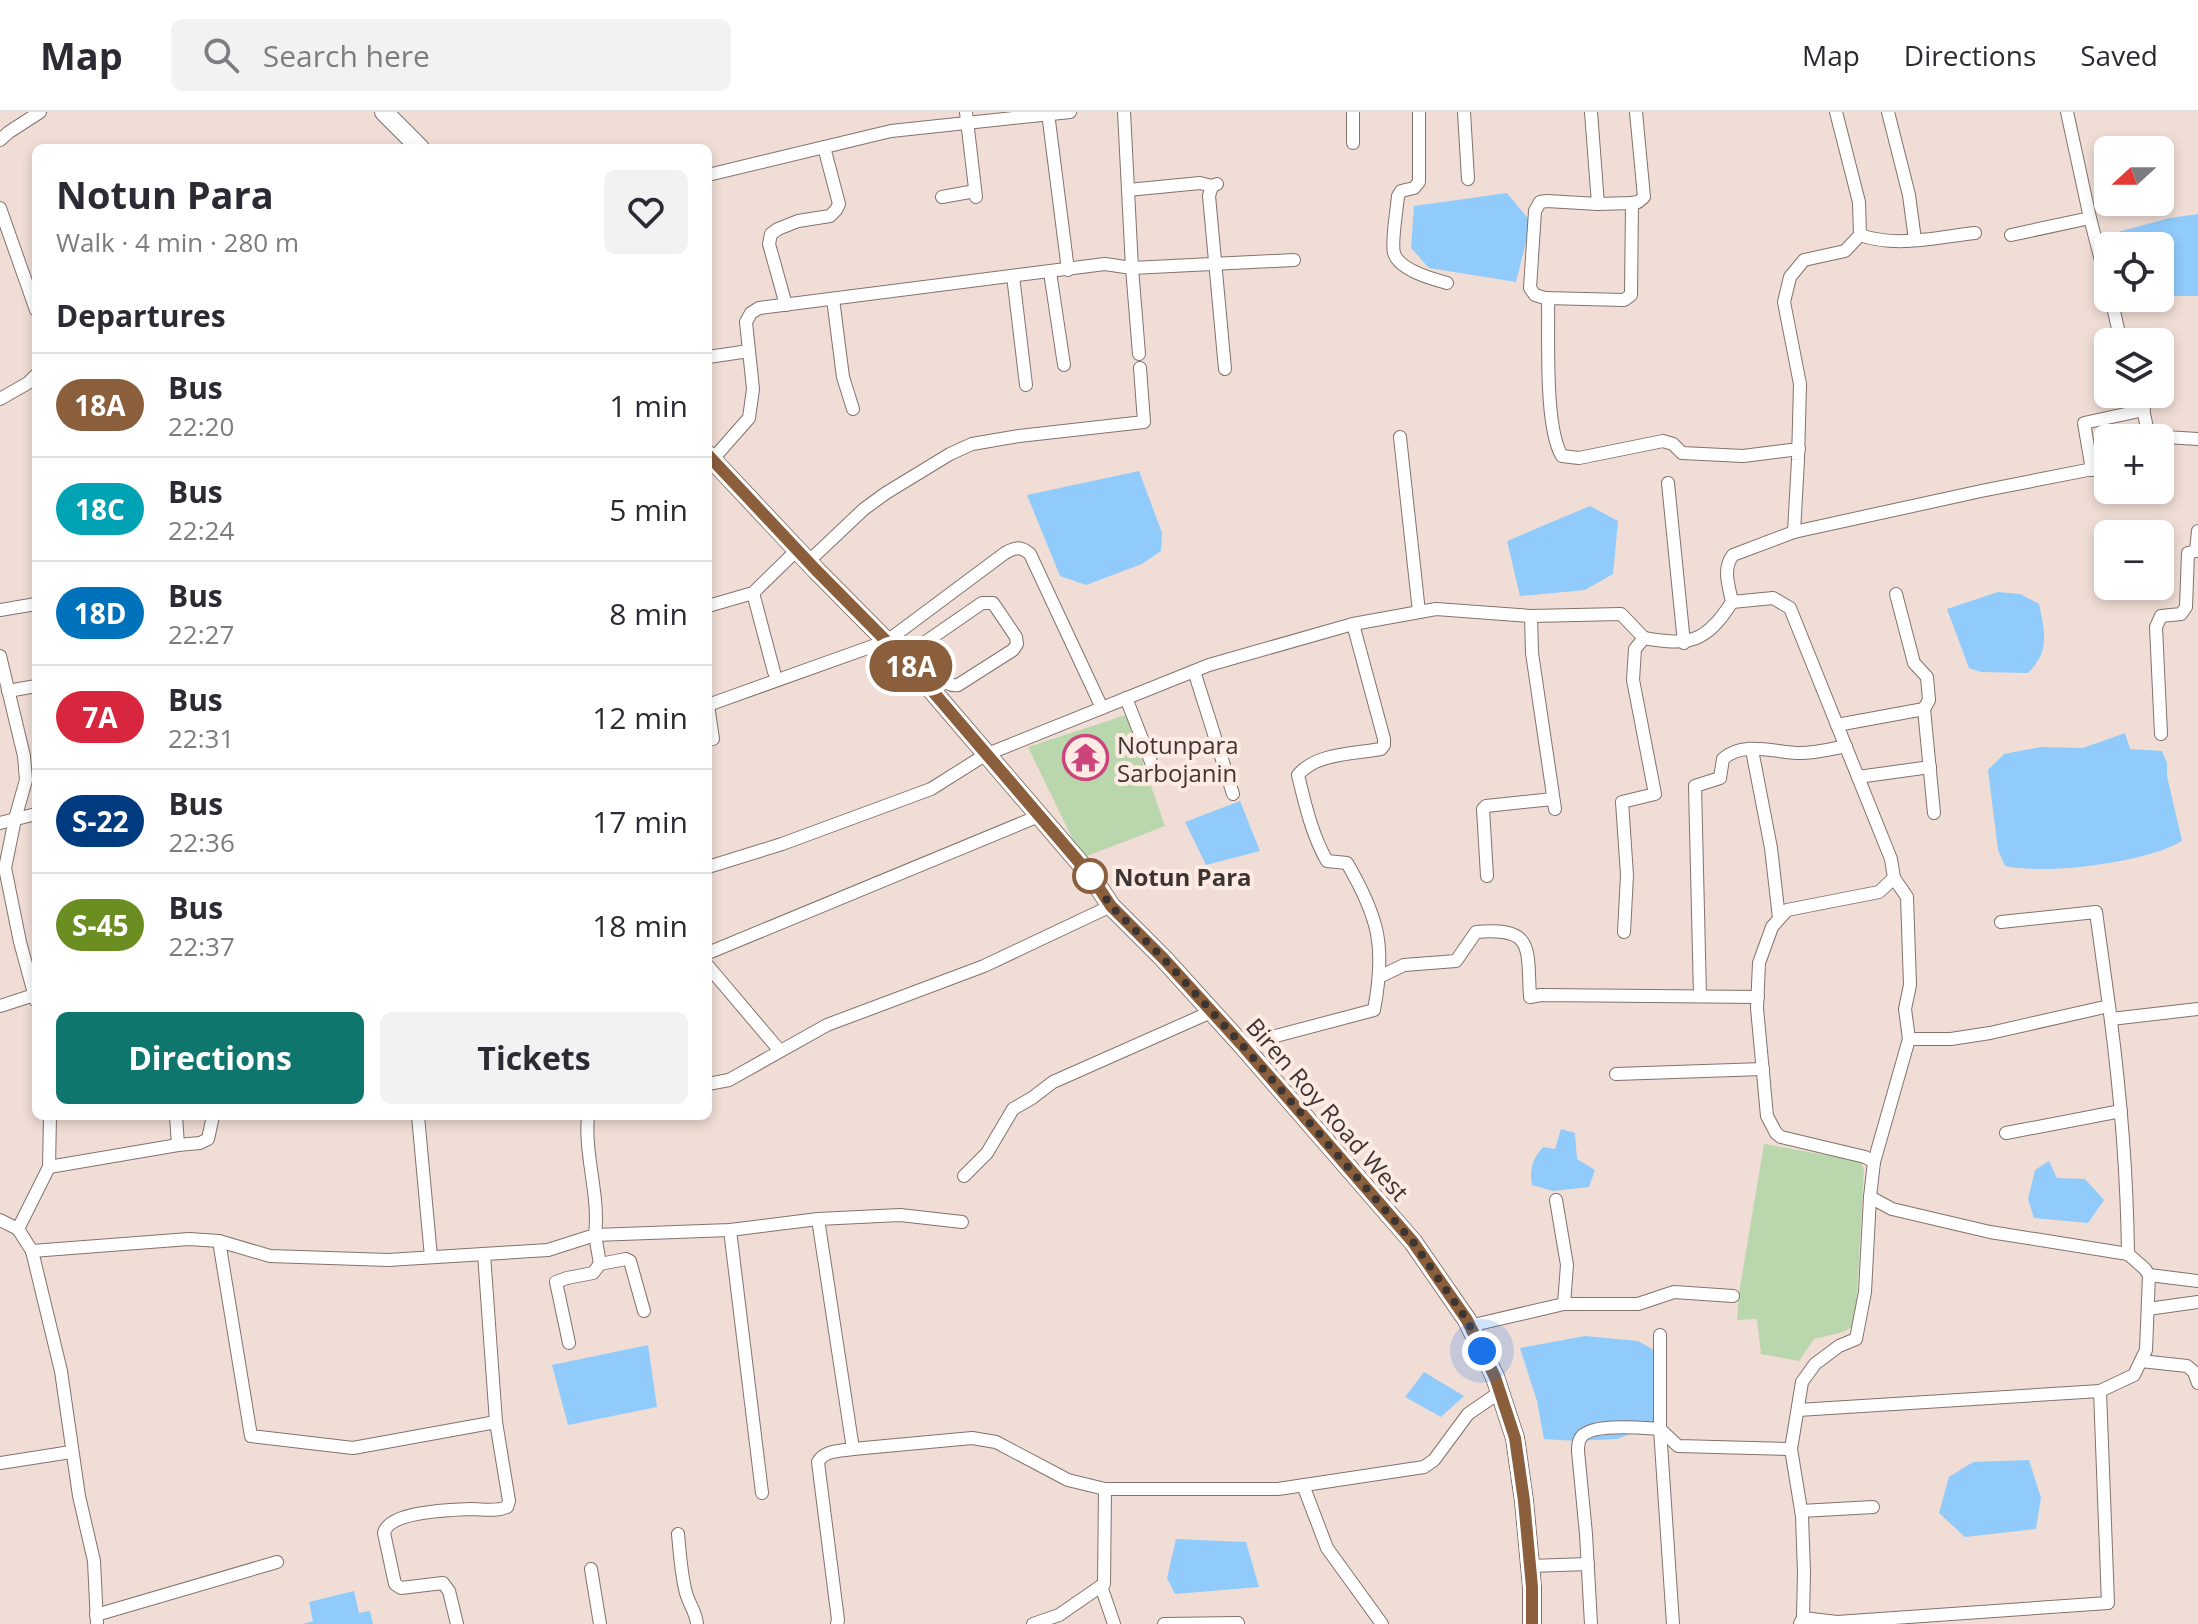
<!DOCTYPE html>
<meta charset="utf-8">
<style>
:root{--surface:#fff;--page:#f2f2f3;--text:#2b2b33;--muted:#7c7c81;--line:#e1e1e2;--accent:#0f766e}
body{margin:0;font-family:"Open Sans",sans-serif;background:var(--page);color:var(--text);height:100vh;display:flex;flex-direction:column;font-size:30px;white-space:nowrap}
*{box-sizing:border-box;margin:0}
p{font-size:26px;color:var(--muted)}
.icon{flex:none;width:44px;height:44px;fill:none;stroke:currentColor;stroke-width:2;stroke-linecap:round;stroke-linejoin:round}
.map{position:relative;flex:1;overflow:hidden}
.side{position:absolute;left:32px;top:32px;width:680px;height:976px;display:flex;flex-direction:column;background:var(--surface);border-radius:12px;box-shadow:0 4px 12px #0003}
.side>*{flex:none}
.badge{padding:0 16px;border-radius:26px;font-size:28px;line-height:52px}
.needle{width:52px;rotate:249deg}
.tools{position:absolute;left:2094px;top:24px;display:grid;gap:16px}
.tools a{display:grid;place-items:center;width:80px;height:80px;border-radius:12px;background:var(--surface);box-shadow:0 4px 12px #0003;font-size:40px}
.you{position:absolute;width:40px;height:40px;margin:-20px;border:6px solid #fff;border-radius:50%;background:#1a73e8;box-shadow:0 0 0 12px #1a73e833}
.map>.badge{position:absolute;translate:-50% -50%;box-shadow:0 0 0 4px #fff}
h2{padding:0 24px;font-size:30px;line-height:72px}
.round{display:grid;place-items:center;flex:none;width:84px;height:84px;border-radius:12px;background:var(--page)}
.summary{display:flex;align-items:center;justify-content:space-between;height:136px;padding:0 24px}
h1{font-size:38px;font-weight:700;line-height:60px}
.cta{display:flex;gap:16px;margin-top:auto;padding:16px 24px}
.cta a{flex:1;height:92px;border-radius:12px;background:var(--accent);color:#fff;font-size:32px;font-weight:700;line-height:92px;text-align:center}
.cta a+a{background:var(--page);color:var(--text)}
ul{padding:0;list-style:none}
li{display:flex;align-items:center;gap:24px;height:104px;padding:0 24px;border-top:2px solid var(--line)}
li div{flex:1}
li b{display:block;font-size:30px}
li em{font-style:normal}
li .badge{min-width:88px;font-weight:700;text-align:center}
header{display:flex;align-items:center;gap:48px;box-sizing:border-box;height:112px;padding:0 40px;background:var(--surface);border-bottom:2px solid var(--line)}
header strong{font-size:38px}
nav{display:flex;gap:44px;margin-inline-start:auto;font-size:28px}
.search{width:560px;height:72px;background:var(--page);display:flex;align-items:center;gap:20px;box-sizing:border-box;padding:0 28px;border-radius:12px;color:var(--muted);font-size:30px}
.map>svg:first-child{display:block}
.green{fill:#b9d6ad}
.water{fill:#90cbfc}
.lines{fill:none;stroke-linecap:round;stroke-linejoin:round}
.street-casing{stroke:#83726c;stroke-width:14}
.secondary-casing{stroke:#83726c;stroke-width:20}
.street{stroke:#fff;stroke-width:12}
.secondary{stroke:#fff;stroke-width:18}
.line-casing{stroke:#fff;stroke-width:18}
.line{stroke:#8b5e3c;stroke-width:12}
.walk{stroke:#3c3532;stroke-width:8;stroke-dasharray:0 14.4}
.stop-dot{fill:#fff;stroke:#8b5e3c;stroke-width:4}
.labels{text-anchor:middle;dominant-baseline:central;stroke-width:8;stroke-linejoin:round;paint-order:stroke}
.poi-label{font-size:24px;fill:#3c3532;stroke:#fdebe3;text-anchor:start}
.stop-label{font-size:24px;font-weight:bold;fill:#3c3532;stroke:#fdebe3;text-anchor:start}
.street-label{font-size:24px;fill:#3c3532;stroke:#fdebe3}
</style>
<header>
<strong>Map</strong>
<div class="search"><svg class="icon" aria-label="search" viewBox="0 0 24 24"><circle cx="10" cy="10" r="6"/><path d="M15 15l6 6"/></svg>Search here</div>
<nav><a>Map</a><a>Directions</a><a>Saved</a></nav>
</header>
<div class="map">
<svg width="2198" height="1512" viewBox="0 0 2198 1512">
<rect width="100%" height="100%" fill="#f0ded6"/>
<g class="green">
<polygon points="1126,603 1165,714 1087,744 1076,734 1028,635"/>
<polygon points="1764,1032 1854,1048 1861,1050 1864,1058 1856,1197 1852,1215 1843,1220 1814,1227 1799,1249 1761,1242 1757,1207 1737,1208 1739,1181"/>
</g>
<g class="water">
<polygon points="1507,81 1531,110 1516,170 1429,156 1411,136 1414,94"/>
<polygon points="2198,102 2198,184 2173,184 2142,197 2129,186 2160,186 2160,134 2115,134 2114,121 2170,106"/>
<polygon points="1139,359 1162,421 1161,439 1142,452 1086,473 1060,464 1027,383"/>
<polygon points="1590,394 1618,409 1613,462 1585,478 1520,484 1507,429"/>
<path d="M1998,480L2020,482L2039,492C2045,520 2050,540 2028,561L1981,560L1969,556L1947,497Z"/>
<path d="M2125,621L2130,637L2162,639L2167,651V664L2182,729C2146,751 2046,763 2005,754L1998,738L1988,658L2004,642L2041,635L2083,636Z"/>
<polygon points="1240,689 1260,739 1206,753 1185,710"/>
<path d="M1561,1017L1575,1021L1577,1047L1595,1058L1589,1075L1553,1079L1532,1073C1529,1057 1533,1046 1543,1035L1555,1037Z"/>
<polygon points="2049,1049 2057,1066 2085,1067 2104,1088 2088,1111 2034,1106 2028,1087 2035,1058"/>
<polygon points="1585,1224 1638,1229 1659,1241 1662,1283 1652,1313 1617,1327 1576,1329 1544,1327 1537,1289 1520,1236"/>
<polygon points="648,1233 657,1295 568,1313 552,1253"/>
<polygon points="1424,1260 1464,1284 1441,1305 1405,1285"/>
<polygon points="2029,1348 2041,1386 2036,1417 1965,1425 1939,1401 1949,1365 1973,1350"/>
<polygon points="1176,1427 1246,1430 1259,1475 1175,1482 1167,1466"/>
<polygon points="354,1479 359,1501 370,1499 373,1512 303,1512 313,1509 309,1490"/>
</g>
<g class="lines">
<defs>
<g id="street">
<polyline points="966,0 976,85"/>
<polyline points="1124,0 1132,156 1139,242"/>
<polyline points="1353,0 1353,31"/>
<path d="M1419,0V70L1414,76L1401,79L1398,84C1397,97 1391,130 1394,141C1399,158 1432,167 1447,171"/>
<polyline points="1464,0 1468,67"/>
<polyline points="1591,0 1598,92 1547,89 1540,90 1535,99 1530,176 1535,183 1545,186 1624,188 1631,183 1632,91 1638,90 1644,85 1636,0"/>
<polyline points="1888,0 1909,83 1915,128"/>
<polyline points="2067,0 2090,106 2108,175"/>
<polyline points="1048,1 1068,158"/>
<polyline points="0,28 9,20 40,0"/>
<polyline points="708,63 891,19 1070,0"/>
<polyline points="1217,72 1212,74 1209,84 1225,257"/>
<polyline points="1128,78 1200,71 1212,74"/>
<polyline points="942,85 975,79"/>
<polyline points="1598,92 1632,91"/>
<polyline points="0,96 36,198"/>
<path d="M1860,123C1897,136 1937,125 1975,121"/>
<polyline points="2011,123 2090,106"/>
<polyline points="1050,160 1064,253"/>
<polyline points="1013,164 1026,273"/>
<path d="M1548,186C1549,222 1544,315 1562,344L1579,346L1663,329L1673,332L1682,341L1743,344L1799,337"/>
<polyline points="2111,186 2121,230"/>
<polyline points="833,187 843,265 853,297"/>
<polyline points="786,193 769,132 771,122 778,117 798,109 830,104 836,98 839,92 824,35"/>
<polyline points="708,245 749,239"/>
<polyline points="2140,282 2149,326"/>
<polyline points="0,287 28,271 36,263"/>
<polyline points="2149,324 2198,327"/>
<polyline points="1400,325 1419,500"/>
<polyline points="712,348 749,306 753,277 746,210 751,201 759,196 1105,152 1132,156 1294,148"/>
<polyline points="2092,358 2084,311 2144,298"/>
<polyline points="1668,371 1684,531"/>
<polyline points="1794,420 1981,379 2108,354"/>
<polyline points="809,449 864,397 886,381 950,342 972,332 1019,324 1144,310 1140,256"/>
<polyline points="753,481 774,560"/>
<polyline points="1896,482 1914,551 1927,565 1929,588 1924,597"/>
<path d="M1732,490C1729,474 1722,457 1733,443L1794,420L1798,348L1800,272L1784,190L1790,165L1804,148L1845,139L1860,123L1859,90L1836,0"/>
<polyline points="708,494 753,481 798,437"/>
<polyline points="0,498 36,492"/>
<polyline points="1531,504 1532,541 1555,697"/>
<polyline points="0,544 24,644 26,668 15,707 5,756 20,830 36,889"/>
<path d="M903,546L911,540L982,491H993L1016,525L1017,532L1013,538L958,573C939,576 928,549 919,535"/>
<polyline points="1194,559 1233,682"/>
<polyline points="8,579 36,574"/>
<polyline points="1126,586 1153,655"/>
<polyline points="1837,613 1924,597 1934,701"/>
<polyline points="2161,622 2156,515 2161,504 2181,502 2186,495 2188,441 2196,439 2198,419"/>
<path d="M708,628L713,627L708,593L887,529L1005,441C1016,435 1021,434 1030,442L1102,596"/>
<polyline points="1752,638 1771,736 1779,806"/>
<polyline points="1858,665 1930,655"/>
<polyline points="0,711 36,702"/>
<polyline points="708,755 782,732 931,677 985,643 1209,553 1353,512 1436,497 1531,504 1621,502 1644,526"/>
<polyline points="1487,764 1483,697 1486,694 1553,687"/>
<polyline points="2001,810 2096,800 2109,894"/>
<path d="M1624,820L1627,763L1622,690L1655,682L1633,568L1635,537L1644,526C1689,534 1706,531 1732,490L1773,486L1790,496L1891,747L1894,766L1879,780L1787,798L1772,815L1759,851L1757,896L1767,1004L1776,1021L1781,1025L1865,1045L1874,1050L1870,1085L1892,1097L1990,1120L2128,1142L2145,1157L2149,1163L2198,1169"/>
<polyline points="708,841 1039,704"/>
<polyline points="708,854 780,939"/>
<path d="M1381,864L1404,853L1456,849L1476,820C1535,815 1527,836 1530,885L1541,883L1758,885"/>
<path d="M1700,884L1695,674L1720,666L1723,647C1744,628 1776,641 1800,641C1816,641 1831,637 1846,634"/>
<polyline points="0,894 34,883"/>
<polyline points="2111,907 2198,897"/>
<path d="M1909,927H1951L1990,921L2109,894C2120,976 2127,1059 2128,1142"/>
<path d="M1242,933L1374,898C1386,835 1379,806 1347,751L1327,749C1312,723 1305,692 1298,663C1316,641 1354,642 1381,637L1384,633V627L1353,512"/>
<polyline points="1616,962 1763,957"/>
<polyline points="708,972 729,968 827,913 984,854 1111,794"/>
<polyline points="176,1004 178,1033"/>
<polyline points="418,1004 431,1145"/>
<polyline points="2006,1021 2121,999"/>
<polyline points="1874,1050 1909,927 1905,897 1910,873 1907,785 1894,766"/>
<polyline points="49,1055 178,1033 200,1031 208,1027 213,1004"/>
<polyline points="964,1064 987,1041 1013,997 1032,986 1053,970 1211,900"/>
<polyline points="1556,1088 1567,1153 1564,1192"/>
<polyline points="818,1107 900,1103 962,1110"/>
<polyline points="0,1108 18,1117 49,1055 50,1004"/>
<polyline points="18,1117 32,1139 61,1259 79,1384 94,1449 97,1512"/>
<polyline points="730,1118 762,1381"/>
<path d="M219,1129L251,1324L353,1336L496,1310L509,1389L507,1395C496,1400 483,1397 470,1397C450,1398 389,1399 384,1421L395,1472L401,1476L443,1471L449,1479L457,1512"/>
<path d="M32,1139L189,1127L219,1129L270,1144L388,1148L548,1138L595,1123C600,1083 584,1044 588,1004"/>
<polyline points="484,1142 496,1310"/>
<polyline points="2148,1197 2198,1190"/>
<path d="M644,1199L630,1149L626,1147L600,1152L595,1123L730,1118L818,1107L853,1337C841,1339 824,1338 818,1350L838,1508L837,1512"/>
<polyline points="1469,1214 1564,1192 1638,1192 1674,1180 1733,1184"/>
<polyline points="569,1231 556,1170 567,1166 593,1161 600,1152"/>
<polyline points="2141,1249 2187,1254 2194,1260 2198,1271"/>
<polyline points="1798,1298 2100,1279"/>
<polyline points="853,1337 972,1326 996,1330 1068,1368 1105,1377"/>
<polyline points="0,1351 71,1340"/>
<polyline points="1303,1373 1327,1436 1382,1512"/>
<polyline points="1801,1399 1873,1395"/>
<path d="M678,1422C680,1442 681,1462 686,1481C689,1492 696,1500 697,1512"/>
<polyline points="1530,1454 1588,1452"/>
<polyline points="591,1457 600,1512"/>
<polyline points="1101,1474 1114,1512"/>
<polyline points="96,1503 277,1450"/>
<polyline points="1803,1506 1837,1510 2108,1491 2100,1279 2134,1263 2146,1238 2149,1163"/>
<polyline points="1033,1512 1059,1503 1104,1472 1105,1377 1278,1377 1424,1355 1434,1348 1468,1302 1500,1280"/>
<polyline points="1164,1512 1238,1511"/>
<path d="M1591,1512L1586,1422L1578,1339C1578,1335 1578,1331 1580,1327C1588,1310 1643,1316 1660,1317V1223"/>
<polyline points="1673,1512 1660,1317 1678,1334 1791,1337"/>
<polyline points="1800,1512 1803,1506 1804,1460 1802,1404 1791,1337 1802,1270 1815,1252 1839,1234 1856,1227 1865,1180 1870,1085"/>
</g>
<g id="secondary">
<polyline points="384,0 420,36"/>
<polyline points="708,343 816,458 911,554 1091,764 1111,794 1164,847 1242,933 1413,1130 1467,1208 1495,1265 1515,1326 1524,1389 1532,1475 1532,1512"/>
</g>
</defs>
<use href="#street" class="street-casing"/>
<use href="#secondary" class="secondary-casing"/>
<use href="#street" class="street"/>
<use href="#secondary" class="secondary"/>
</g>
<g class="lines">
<defs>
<polyline id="line" points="708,343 816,458 911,554 1091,764 1111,794 1164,847 1242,933 1413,1130 1467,1208 1495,1265 1515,1326 1524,1389 1532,1475 1532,1512"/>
</defs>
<use href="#line" class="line-casing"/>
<use href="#line" class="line"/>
<polyline class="walk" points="1090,764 1111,794 1164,847 1242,933 1413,1130 1467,1208 1482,1239"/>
</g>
<defs>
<symbol id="temple-ring" viewBox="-11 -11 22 22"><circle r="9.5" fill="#fdebe3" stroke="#cd447d" stroke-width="1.5"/><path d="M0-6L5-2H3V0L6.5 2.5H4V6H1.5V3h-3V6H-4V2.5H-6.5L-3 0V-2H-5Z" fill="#cd447d"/></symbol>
</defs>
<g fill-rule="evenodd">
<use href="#temple-ring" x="1060" y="620" width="51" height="51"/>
</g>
<circle class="stop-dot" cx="1090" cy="764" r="16"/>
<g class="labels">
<g class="poi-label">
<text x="1117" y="632">Notunpara<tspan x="1117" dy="28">Sarbojanin</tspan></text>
</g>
<g class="stop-label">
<text x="1114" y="764">Notun Para</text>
</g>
<g class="street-label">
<text transform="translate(1328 997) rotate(49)">Biren Roy Road West</text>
</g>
</g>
</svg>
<div class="tools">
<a><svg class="needle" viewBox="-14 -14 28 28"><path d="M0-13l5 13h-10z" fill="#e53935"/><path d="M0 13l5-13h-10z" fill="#7c7c81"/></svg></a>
<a><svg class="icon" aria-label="locate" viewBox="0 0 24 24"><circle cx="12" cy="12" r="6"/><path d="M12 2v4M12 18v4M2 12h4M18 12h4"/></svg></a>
<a><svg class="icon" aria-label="layers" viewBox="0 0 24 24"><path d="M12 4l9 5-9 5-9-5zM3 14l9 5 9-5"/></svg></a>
<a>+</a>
<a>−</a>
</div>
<div class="you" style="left:1482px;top:1239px"></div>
<b class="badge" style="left:911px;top:554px;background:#8b5e3c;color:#fff">18A</b>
<section class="side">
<div class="summary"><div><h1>Notun Para</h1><p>Walk · 4 min · 280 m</p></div><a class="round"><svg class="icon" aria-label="heart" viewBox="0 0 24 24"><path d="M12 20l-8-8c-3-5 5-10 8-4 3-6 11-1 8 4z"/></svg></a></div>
<h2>Departures</h2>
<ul>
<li><span class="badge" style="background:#8b5e3c;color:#fff">18A</span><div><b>Bus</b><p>22:20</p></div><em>1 min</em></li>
<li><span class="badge" style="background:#00a3b4;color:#fff">18C</span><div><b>Bus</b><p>22:24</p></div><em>5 min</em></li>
<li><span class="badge" style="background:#0072bc;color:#fff">18D</span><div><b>Bus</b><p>22:27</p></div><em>8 min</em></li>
<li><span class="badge" style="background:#d7263d;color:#fff">7A</span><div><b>Bus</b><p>22:31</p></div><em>12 min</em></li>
<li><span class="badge" style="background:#003b80;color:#fff">S-22</span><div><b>Bus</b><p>22:36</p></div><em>17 min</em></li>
<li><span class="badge" style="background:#6b8e23;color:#fff">S-45</span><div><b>Bus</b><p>22:37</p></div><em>18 min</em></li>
</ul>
<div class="cta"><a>Directions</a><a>Tickets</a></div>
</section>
</div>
